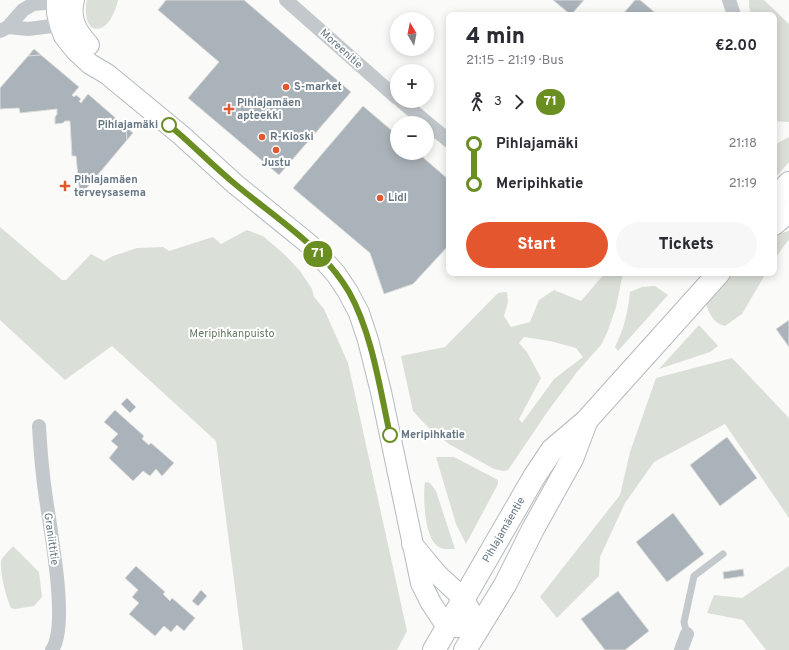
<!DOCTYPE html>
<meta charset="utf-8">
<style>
:root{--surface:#fff;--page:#f7f7f7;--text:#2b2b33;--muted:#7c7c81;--accent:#e4572e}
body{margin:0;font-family:Overpass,sans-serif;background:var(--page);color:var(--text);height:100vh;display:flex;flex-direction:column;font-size:15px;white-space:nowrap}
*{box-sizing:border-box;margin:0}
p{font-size:13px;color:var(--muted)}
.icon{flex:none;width:22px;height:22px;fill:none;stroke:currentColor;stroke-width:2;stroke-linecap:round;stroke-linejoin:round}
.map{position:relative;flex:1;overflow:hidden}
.side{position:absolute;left:446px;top:12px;width:331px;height:264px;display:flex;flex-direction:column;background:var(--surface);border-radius:8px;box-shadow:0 2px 10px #0003}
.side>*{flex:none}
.badge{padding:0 8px;border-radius:13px;font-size:14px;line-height:26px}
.needle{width:26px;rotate:350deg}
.tools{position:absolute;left:390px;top:12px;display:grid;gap:8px}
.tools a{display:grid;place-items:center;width:44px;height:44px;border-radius:50%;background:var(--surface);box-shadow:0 2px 10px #0003;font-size:20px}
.map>.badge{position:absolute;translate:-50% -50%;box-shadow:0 0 0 2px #fff}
.legs{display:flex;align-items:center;gap:6px;height:44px;padding:0 20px;font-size:13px}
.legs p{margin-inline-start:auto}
.summary{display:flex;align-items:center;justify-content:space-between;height:68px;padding:0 20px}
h1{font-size:22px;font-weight:800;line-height:30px}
.action{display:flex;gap:8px;margin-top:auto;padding:8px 20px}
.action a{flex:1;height:46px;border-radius:24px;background:var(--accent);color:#fff;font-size:16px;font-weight:800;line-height:46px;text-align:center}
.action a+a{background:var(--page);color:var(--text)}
ul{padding:0 20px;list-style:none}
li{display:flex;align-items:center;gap:14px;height:40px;font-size:15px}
li i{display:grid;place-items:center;width:6px;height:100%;margin:0 5px;background:currentColor}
li i::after{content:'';width:10px;height:10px;margin:-5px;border:3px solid;border-radius:50%;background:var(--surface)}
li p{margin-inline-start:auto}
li:first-child i{background:linear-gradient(#0000 50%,currentColor 0)}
li:last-child i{background:linear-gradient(currentColor 50%,#0000 0)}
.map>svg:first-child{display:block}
.green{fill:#dadfd7;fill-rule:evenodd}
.building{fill:#aab3b9;stroke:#dcdcda}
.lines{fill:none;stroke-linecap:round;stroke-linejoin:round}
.secondary-casing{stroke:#b3babf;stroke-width:22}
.primary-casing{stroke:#b5babe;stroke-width:24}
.service{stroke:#c3c8cc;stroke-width:7}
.minor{stroke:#c3c8cc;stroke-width:14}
.secondary{stroke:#fff;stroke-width:20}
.primary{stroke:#fff;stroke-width:22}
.line-1-casing{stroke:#fff;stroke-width:9}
.line-1{stroke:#6b8e23;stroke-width:6}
.poi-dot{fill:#e4572e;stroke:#fff;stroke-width:1.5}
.stop-1-dot{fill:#fff;stroke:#6b8e23;stroke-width:2}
.labels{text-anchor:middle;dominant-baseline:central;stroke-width:4;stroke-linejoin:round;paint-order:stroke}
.street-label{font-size:11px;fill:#657683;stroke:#fff}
.poi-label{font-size:11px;font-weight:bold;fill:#657683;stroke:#fff;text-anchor:start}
.stop-label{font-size:11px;font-weight:bold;fill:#657683;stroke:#fff;text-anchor:end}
.park-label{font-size:11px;fill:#687a64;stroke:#fff}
</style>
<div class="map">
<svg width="789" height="650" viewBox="0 0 789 650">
<rect width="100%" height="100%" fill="#fafaf8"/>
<g class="green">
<path d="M87,0H118C116,9 111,22 103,27C86,36 84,10 87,0Z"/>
<polygon points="749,0 764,0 789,24 789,122 774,121 774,109 777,104 774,91 774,15 751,15 749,6"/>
<polygon points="789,137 789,162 774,179 774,145"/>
<polygon points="0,227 62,280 66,280 91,254 104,261 113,256 137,248 163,247 169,251 213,237 221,244 247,230 263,236 285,255 300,271 312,289 314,297 324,309 348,363 407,631 397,650 243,650 216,441 112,346 65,380 0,320"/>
<polygon points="789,231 789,240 783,247 774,261 774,235"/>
<path d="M605,273H623L616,307L607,333L601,345L577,372L548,411L508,470L504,471L494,469L449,444L433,432L423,422L413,411L401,356L445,347L498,293L507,292L508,302L504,316L511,327L530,322L539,300L554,290L581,301ZM524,337L550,341L576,348L583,357L554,379L522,423L519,419L541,378L527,352L519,343Z"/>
<path d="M730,273H766L742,314L725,326C714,324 709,313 706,304L713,292Z"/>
<path d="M655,286L668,295L618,351L615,347C624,329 628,312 630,292L642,287Z"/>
<polygon points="699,325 718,346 710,352 659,369"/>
<polygon points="732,358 789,418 789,518 725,424 654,462 625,503 600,557 599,576 557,618 540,597 620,495 630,452 656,378"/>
<polygon points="436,457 454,457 498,480 498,484 466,544 456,524"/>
<path d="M425,482L430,483L436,491L455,549C449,549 442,550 437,546C424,535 423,497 425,482Z"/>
<path d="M13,546L39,572L42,597L34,606L15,609L11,608C6,597 0,573 1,561C3,556 9,551 13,546Z"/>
<polygon points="789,566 789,650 766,650 743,620 707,613 714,595 742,598"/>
</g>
<g class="building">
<polygon points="166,0 244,0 351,92 279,175 188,98 219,62 158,10"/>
<polygon points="553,0 584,0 571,15"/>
<polygon points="635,0 640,0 658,15 622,15"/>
<polygon points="34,49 41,55 28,56"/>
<polygon points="41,55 79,87 72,95 74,97 76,95 81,99 79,101 81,103 88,94 126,127 127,140 80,196 76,156 72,156 70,121 65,121 63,123 55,124 55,117 57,114 57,109 20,113 19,108 0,109 0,88 28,56"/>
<polygon points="363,106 397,135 397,153 418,153 449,180 449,245 413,284 384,294 370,253 293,188"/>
<polygon points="126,127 133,133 127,140"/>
<polygon points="789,320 789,347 776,329"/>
<polygon points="127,398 136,407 130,413 121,404"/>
<polygon points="115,410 144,436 142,439 149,445 151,443 174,463 162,476 156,469 150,476 143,471 133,481 109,458 118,447 111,441 118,434 104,422"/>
<polygon points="727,437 757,478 720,506 690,465"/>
<polygon points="673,513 704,554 667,582 636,542"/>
<polygon points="136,566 165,592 163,594 170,601 172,598 195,618 184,631 177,625 171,632 164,626 155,636 129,614 139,603 132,597 138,590 125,578"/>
<polygon points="743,569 744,576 724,579 723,572"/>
<polygon points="201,590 207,596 198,606 192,601"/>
<polygon points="618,591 649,631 625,650 605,650 581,619"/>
</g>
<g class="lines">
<defs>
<g id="secondary">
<polyline points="57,0 57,13 60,25 64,36 76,51 90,64 107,74 181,135 235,184 310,245 336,274 348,292 359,313 368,340 381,392 421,583 431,603 447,627 479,627 464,599 437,574 412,544"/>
<path d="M74,0C69,19 77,32 89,45"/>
</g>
<g id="primary">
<polyline points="774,200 789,183"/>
<polyline points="774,224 789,211"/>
<polyline points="434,650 534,477 552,450 586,421 719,273"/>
<polyline points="465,650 505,585 533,529 572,459 586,422"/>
</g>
</defs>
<use href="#secondary" class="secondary-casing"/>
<use href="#primary" class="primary-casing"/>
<polyline class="service" points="687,634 684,622 694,576 723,554"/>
<g class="minor">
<polyline points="286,0 397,98"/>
<polyline points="729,0 734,15"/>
<polyline points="0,31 8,27 23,10 33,4 56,2 72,11 60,25 28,29 8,27"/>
<polyline points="401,101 449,141"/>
<path d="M39,426C40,443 41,459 43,475C46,512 71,622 52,650"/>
<polyline points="681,650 687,634"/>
</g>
<use href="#secondary" class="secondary"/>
<use href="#primary" class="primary"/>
</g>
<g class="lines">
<defs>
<path id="line-1" d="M169,125C192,144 212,165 235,184C274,217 322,246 349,292C372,333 380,389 390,435"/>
</defs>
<use href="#line-1" class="line-1-casing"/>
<use href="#line-1" class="line-1"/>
</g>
<g class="poi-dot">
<circle cx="286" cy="87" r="4"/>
<path d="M227 103h4v4h4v4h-4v4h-4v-4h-4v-4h4z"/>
<circle cx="262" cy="137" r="4"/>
<circle cx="276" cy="150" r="4"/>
<path d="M63 180h4v4h4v4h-4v4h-4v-4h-4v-4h4z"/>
<circle cx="380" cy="198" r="4"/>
</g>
<g class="stop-1-dot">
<circle cx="169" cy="125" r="7"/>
<circle cx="390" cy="435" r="7"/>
</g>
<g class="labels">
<g class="street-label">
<text transform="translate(341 49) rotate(42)">Moreenitie</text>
<text transform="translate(504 530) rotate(-60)">Pihlajamäentie</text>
<text transform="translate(51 539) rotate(82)">Graniittitie</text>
</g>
<g class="poi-label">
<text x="294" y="87">S-market</text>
<text x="237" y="103">Pihlajamäen<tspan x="237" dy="13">apteekki</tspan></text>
<text x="270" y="137">R-Kioski</text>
<text x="276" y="163" text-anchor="middle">Justu</text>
<text x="74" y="180">Pihlajamäen<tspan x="74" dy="13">terveysasema</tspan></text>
<text x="388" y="198">Lidl</text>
</g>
<g class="stop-label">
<text x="158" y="125">Pihlajamäki</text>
<text x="401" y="435" text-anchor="start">Meripihkatie</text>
</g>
<g class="park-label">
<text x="232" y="334">Meripihkanpuisto</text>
</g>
</g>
</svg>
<div class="tools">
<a><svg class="needle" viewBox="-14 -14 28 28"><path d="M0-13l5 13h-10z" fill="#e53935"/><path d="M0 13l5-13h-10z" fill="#7c7c81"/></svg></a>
<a>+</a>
<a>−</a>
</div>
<b class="badge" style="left:318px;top:254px;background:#6b8e23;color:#fff">71</b>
<section class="side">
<div class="summary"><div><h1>4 min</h1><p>21:15 – 21:19 · Bus</p></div><b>€2.00</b></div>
<div class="legs"><svg class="icon" aria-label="walk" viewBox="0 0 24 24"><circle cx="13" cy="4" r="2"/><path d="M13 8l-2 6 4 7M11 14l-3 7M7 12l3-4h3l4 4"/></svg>3<svg class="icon" aria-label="forward" viewBox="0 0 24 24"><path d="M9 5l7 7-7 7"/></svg><b class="badge" style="background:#6b8e23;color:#fff">71</b></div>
<ul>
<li><i style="color:#6b8e23"></i><b>Pihlajamäki</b><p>21:18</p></li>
<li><i style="color:#6b8e23"></i><b>Meripihkatie</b><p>21:19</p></li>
</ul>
<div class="action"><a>Start</a><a>Tickets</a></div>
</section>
</div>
